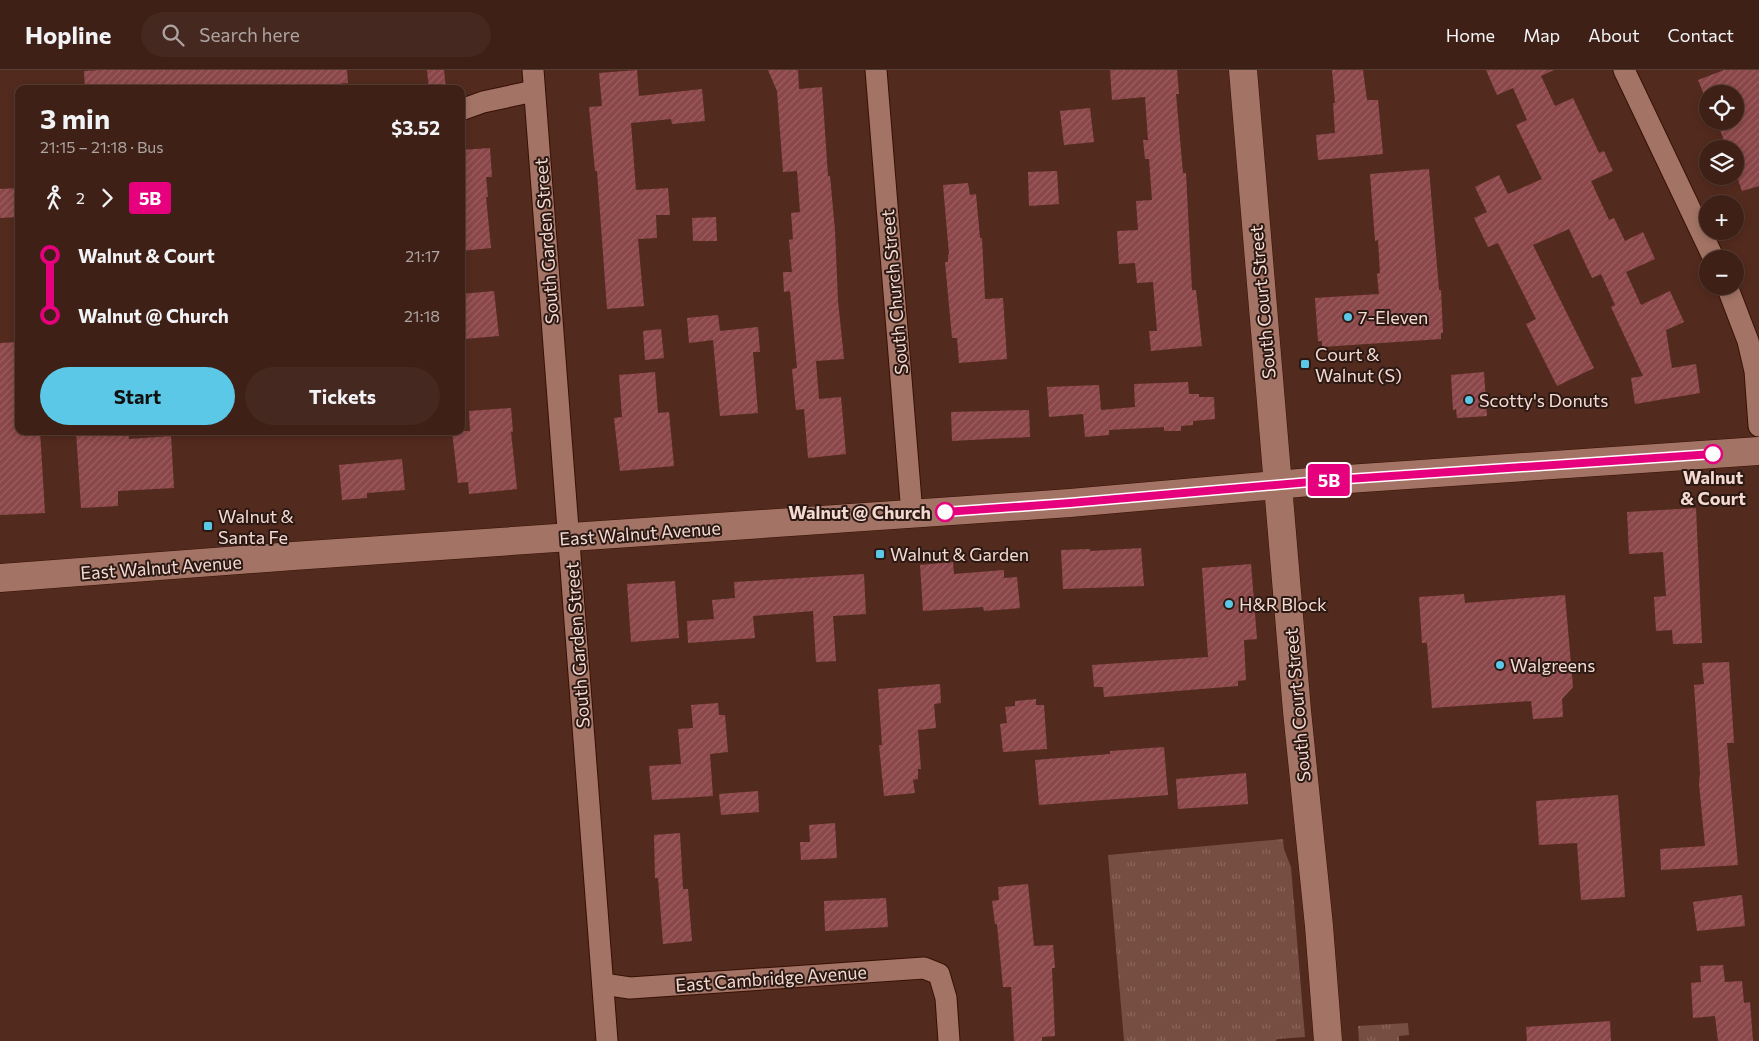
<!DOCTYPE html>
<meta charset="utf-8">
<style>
:root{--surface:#3e2016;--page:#45281f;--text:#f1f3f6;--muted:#ada3a1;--line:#573e35;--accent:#5ac8e6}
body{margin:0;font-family:Commissioner,sans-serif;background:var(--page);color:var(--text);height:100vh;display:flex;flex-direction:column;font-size:19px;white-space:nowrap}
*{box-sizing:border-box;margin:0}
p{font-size:16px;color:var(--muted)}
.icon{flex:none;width:28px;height:28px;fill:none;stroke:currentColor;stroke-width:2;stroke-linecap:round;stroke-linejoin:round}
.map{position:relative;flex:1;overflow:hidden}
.sheet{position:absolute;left:15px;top:15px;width:450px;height:350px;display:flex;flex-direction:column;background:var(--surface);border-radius:10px;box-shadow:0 2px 8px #0003,0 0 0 1px var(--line)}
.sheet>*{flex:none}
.badge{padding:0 10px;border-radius:4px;font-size:18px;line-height:32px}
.fabs{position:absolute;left:1699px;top:15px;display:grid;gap:10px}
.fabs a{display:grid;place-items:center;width:45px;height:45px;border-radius:50%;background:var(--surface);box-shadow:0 2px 8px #0003,0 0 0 1px var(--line);font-size:25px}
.map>.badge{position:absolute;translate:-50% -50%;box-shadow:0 0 0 2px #fff}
.legs{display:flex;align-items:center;gap:8px;height:55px;padding:0 25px;font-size:16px}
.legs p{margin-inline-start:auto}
.head{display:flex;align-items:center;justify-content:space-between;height:85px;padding:0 25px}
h1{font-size:28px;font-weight:700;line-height:38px}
.button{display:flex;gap:10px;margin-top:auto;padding:10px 25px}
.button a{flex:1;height:58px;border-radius:30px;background:var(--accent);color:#111;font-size:20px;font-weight:700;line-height:58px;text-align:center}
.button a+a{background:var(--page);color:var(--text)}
ul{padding:0 25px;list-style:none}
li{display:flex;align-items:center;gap:18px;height:60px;font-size:19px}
li i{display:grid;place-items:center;width:8px;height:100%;margin:0 6px;background:currentColor}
li i::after{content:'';width:12px;height:12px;margin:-6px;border:4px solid;border-radius:50%;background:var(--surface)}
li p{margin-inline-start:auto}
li:first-child i{background:linear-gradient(#0000 50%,currentColor 0)}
li:last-child i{background:linear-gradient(currentColor 50%,#0000 0)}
header{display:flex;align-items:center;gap:30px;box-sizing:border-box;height:70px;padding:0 25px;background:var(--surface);border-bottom:1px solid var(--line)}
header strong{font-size:24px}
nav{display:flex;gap:28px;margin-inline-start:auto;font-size:18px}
.search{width:350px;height:45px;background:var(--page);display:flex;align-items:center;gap:12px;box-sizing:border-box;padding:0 18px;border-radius:28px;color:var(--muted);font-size:19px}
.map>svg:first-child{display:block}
.grass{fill:url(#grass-tufts)}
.building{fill:url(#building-hatch)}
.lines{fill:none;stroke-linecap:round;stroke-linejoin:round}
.street-casing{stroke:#371105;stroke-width:23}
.secondary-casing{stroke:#371105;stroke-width:29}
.street{stroke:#a37465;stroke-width:21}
.secondary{stroke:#a37465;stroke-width:28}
.line-1-casing{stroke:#fff;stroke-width:11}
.line-1{stroke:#e6007e;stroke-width:8}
.poi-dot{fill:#5ac8e6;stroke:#2c1913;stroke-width:2}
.stop-1-dot{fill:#fff;stroke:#e6007e;stroke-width:2.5}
.labels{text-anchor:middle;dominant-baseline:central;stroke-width:4;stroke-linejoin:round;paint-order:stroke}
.street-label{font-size:18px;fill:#f5dad2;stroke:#2c1913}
.poi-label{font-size:18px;fill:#f5dad2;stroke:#2c1913;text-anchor:start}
.stop-label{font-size:18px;font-weight:bold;fill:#f5dad2;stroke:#2c1913}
</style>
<header>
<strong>Hopline</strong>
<div class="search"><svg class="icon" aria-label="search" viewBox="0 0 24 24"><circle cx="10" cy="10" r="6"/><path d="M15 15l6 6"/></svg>Search here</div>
<nav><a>Home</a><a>Map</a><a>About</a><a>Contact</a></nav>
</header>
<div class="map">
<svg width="1759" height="971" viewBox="0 0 1759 971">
<defs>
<pattern id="grass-tufts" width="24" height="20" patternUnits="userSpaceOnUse" patternTransform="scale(1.25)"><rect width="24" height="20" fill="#764e42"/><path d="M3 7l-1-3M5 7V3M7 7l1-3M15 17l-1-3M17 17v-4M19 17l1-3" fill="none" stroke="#8a675c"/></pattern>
<pattern id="building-hatch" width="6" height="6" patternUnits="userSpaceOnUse" patternTransform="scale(1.25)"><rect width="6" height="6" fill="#8a4648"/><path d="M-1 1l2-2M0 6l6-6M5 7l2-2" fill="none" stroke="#9b6062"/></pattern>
</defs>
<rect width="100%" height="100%" fill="#532b1e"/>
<g class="grass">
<polygon points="1283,769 1284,779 1291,797 1305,967 1277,969 1276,971 1124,971 1108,785"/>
<polygon points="1408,953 1409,965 1399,966 1399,971 1359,971 1358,956"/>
</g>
<g class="building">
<polygon points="101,0 347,0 348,13 285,19 85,19 84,1"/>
<polygon points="427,0 444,0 446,19 429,19"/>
<polygon points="637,0 639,26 702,19 705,51 672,54 671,49 631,53 636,120 668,118 670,145 656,145 657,168 638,169 644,236 607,239 597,101 595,101 589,37 602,36 599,3"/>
<polygon points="768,0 798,0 799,19 822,17 828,106 830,106 835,160 838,231 844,289 816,291 819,329 841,327 846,384 808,388 804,339 796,340 792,299 797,298 790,221 784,222 783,202 792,202 789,170 793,169 791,143 800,142 797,101 783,102 777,21"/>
<polygon points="1110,0 1177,0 1179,24 1176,24 1183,103 1186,103 1192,220 1196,220 1202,276 1151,281 1149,261 1157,261 1153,212 1137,213 1135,193 1119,194 1117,161 1138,160 1136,131 1152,130 1149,89 1145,89 1143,70 1148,70 1145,27 1112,30"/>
<polygon points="1332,0 1363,0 1367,30 1378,30 1383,84 1318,90 1316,65 1335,63 1333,33 1335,33"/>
<polygon points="1486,0 1554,0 1541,6 1555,36 1573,28 1599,83 1604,81 1613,101 1591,111 1609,150 1614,148 1625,171 1643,162 1655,189 1626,202 1641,235 1670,221 1684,252 1666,260 1672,298 1696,294 1700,323 1635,334 1631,308 1643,306 1611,237 1615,235 1601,204 1592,208 1569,159 1533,175 1594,298 1557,316 1526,254 1536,249 1498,173 1488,177 1474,148 1487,142 1475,117 1499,105 1508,124 1542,109 1516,55 1527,50 1513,18 1497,25"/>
<polygon points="1724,0 1759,0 1759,116 1742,121 1735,101 1735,79 1727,79 1717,51 1735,51 1735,24 1708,24 1707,32 1698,10"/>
<polygon points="1090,38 1094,72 1064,75 1060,41"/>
<polygon points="490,78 492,107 486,107 488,127 486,127 491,178 461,181 461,80"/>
<polygon points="1429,99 1439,220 1441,220 1443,263 1441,263 1441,269 1322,277 1322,271 1318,271 1315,228 1379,224 1377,204 1380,203 1378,170 1375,171 1370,104"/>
<polygon points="1057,101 1059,134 1029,136 1028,102"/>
<polygon points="968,113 970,125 976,124 980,168 982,168 985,229 1003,228 1007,289 959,293 957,268 952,268 945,192 948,192 948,185 949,184 943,115"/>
<polygon points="19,118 19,147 0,148 0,119"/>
<polygon points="716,147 717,171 693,171 692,148"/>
<polygon points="494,221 499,266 464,269 461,224"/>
<polygon points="718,245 720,261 758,257 760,282 753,282 758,343 720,346 713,270 689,273 687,248"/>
<polygon points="661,259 664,288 645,290 643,261"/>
<polygon points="19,272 19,361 40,361 45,443 0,445 0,273"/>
<polygon points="655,302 658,343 669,342 674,396 620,401 614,348 622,347 619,305"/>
<polygon points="1484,302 1487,346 1457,348 1456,339 1453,340 1451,305"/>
<polygon points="1188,312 1189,324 1199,324 1199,327 1214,327 1215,349 1193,351 1193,355 1181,356 1181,361 1164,361 1164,357 1109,360 1109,365 1085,367 1083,344 1049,347 1047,317 1099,315 1101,340 1135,337 1134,314"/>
<polygon points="511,338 513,362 511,362 517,419 469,424 468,412 458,413 452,361 470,361 469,341"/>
<polygon points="1029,340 1030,367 952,371 951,342"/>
<polygon points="76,361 128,361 129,369 171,366 174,418 118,421 118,436 81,438"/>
<polygon points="402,389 405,420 367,423 367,428 342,430 339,395"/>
<polygon points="1696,438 1702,573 1673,574 1672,560 1656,561 1654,527 1666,526 1663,482 1629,484 1627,442"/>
<polygon points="1141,478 1144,516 1063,519 1061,480 1090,479 1090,481"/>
<polygon points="953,492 954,504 1004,500 1004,508 1017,507 1020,538 984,541 983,537 923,541 920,495"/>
<polygon points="1251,494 1257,569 1244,570 1246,610 1238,611 1238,616 1104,627 1103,617 1094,617 1092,595 1208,587 1202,498"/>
<polygon points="864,504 866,544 833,546 836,591 816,592 813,541 753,546 755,568 688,573 687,551 714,549 712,530 735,528 734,512"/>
<polygon points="675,511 679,568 631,572 627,514"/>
<polygon points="1464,524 1465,533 1565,525 1573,617 1562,629 1563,647 1533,649 1531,631 1432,638 1427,573 1422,573 1419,527"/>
<polygon points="1729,592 1734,673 1727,673 1738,795 1661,800 1660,779 1705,776 1699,714 1700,703 1694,615 1704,614 1702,593"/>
<polygon points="940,614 941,633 934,634 936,658 918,660 921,699 918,699 918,709 913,710 915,723 884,726 879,675 882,675 878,619"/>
<polygon points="1036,629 1036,635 1044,635 1047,679 1003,682 1000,654 1007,653 1005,637 1015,636 1015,631"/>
<polygon points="718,633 719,645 725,645 728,682 710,684 713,726 652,730 649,696 681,694 678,659 693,658 691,635"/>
<polygon points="1164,677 1168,725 1039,735 1035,690 1110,684 1110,681"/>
<polygon points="1246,703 1248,734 1178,739 1176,709"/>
<polygon points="758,721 759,742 721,745 719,724"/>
<polygon points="1618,725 1625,827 1581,830 1577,773 1539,775 1536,731"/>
<polygon points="835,753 837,788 801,790 800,772 810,772 809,755"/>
<polygon points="680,763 683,819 688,819 692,871 663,874 658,808 655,808 654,765"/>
<polygon points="1028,814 1034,876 1053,875 1055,898 1052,898 1055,966 1042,967 1042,971 1014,971 1011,917 1003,917 997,854 995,854 992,831 999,830 998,817"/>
<polygon points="1742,825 1745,856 1697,861 1693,832"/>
<polygon points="886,828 888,857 825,861 824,831"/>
<polygon points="1723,895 1725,912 1742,911 1744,933 1750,932 1753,971 1718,971 1715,946 1693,948 1691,913 1701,912 1700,896"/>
<polygon points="1610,951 1611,971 1527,971 1526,957"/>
</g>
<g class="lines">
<defs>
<g id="street">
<polyline points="533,0 607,971"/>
<polyline points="876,0 912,444"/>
<polyline points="1624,0 1714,189"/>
<polyline points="461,40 483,32 534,21"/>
<polyline points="1727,216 1748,271 1755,301 1759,356"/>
<polyline points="603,914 630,918 924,898 939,904 946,928 949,971"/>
</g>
<g id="secondary">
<polyline points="1243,0 1297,641 1319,856 1328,971"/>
<polyline points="0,508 293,486 1070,433 1333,410 1759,381"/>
</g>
</defs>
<use href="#street" class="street-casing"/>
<use href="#secondary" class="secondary-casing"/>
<use href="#street" class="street"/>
<use href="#secondary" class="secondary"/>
</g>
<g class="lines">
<defs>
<polyline id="line-1" points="945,442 1070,433 1333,410 1713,384"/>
</defs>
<use href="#line-1" class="line-1-casing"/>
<use href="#line-1" class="line-1"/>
</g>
<g class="poi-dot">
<circle cx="1348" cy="247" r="5"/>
<rect x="1300" y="289" width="10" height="10" rx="2.5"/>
<circle cx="1469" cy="330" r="5"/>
<rect x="203" y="451" width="10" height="10" rx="2.5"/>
<rect x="875" y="479" width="10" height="10" rx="2.5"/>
<circle cx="1229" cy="534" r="5"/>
<circle cx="1500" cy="595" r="5"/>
</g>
<g class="stop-1-dot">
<circle cx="1713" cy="384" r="9"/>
<circle cx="945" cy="442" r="9"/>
</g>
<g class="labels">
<g class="street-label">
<text transform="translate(546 171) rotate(-94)">South Garden Street</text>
<text transform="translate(894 222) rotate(-95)">South Church Street</text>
<text transform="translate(1262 232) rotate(-95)">South Court Street</text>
<text transform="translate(640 463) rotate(-4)">East Walnut Avenue</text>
<text transform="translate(161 497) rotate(-4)">East Walnut Avenue</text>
<text transform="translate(577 575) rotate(-94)">South Garden Street</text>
<text transform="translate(1297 635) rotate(-95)">South Court Street</text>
<text transform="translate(771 908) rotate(-4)">East Cambridge Avenue</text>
</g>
<g class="poi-label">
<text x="1358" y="247">7-Eleven</text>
<text x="1315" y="284">Court &amp;<tspan x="1315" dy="21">Walnut (S)</tspan></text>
<text x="1479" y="330">Scotty's Donuts</text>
<text x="218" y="446">Walnut &amp;<tspan x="218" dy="21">Santa Fe</tspan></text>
<text x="890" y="484">Walnut &amp; Garden</text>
<text x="1239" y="534">H&amp;R Block</text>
<text x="1510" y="595">Walgreens</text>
</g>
<g class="stop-label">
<text x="1713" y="407">Walnut<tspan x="1713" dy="21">&amp; Court</tspan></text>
<text x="931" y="442" text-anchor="end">Walnut @ Church</text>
</g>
</g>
</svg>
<div class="fabs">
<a><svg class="icon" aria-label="locate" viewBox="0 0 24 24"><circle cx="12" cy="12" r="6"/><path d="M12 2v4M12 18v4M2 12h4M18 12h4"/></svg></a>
<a><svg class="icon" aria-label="layers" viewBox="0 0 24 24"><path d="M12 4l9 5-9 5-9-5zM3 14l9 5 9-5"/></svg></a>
<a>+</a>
<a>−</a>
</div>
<b class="badge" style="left:1329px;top:410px;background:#e6007e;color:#fff">5B</b>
<section class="sheet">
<div class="head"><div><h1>3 min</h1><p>21:15 – 21:18 · Bus</p></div><b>$3.52</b></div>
<div class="legs"><svg class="icon" aria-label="walk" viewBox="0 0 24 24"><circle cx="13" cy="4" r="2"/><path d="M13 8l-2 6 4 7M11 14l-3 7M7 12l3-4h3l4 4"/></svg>2<svg class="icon" aria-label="forward" viewBox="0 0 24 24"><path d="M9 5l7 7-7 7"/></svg><b class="badge" style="background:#e6007e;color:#fff">5B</b></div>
<ul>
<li><i style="color:#e6007e"></i><b>Walnut &amp; Court</b><p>21:17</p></li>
<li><i style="color:#e6007e"></i><b>Walnut @ Church</b><p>21:18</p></li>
</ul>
<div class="button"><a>Start</a><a>Tickets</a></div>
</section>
</div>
